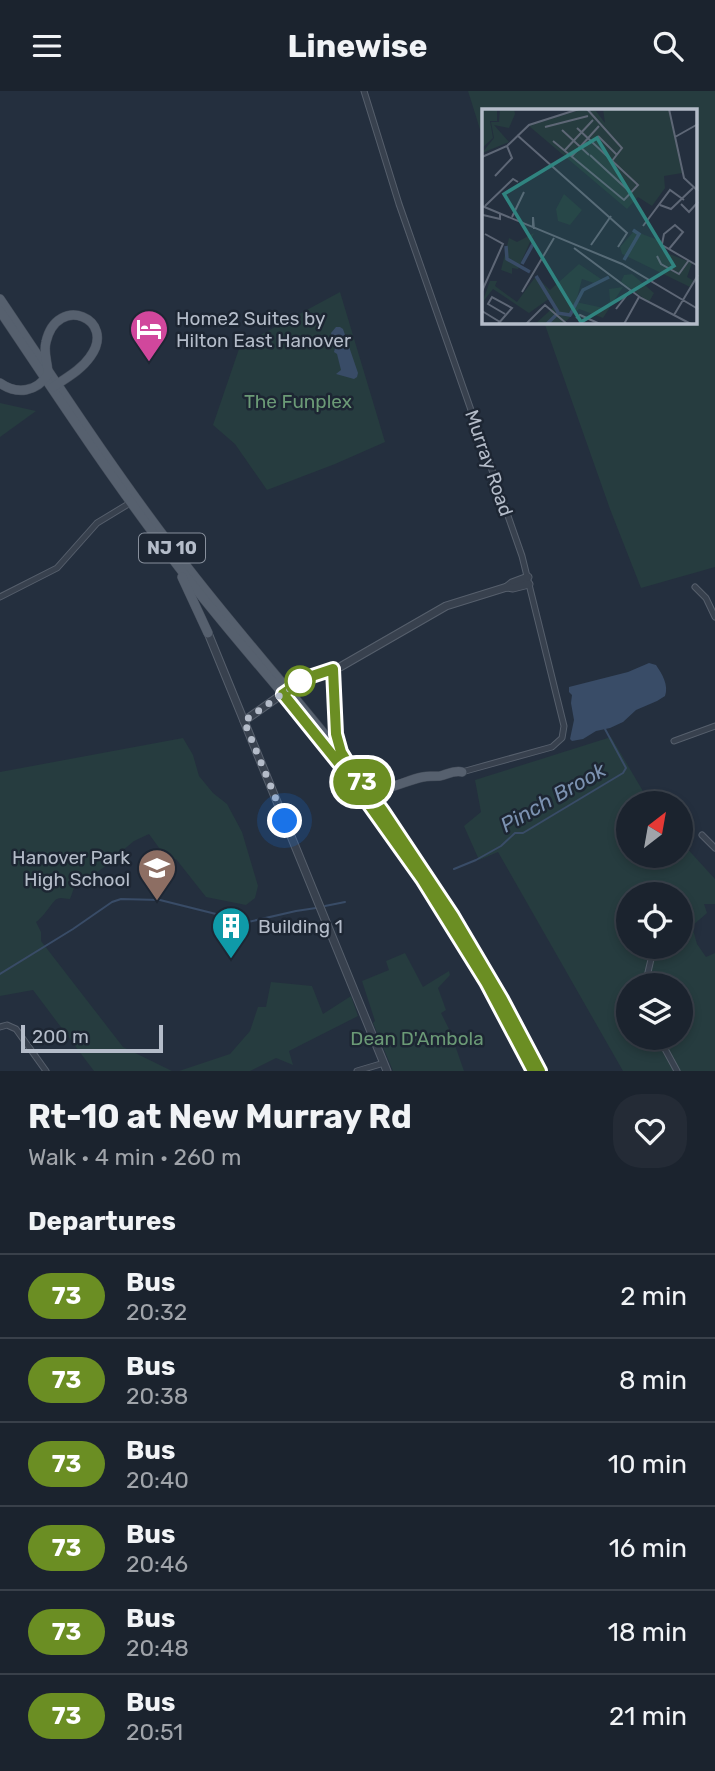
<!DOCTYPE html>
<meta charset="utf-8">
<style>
:root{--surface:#1b232e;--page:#242b36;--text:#f1f3f6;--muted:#a0a4aa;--line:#39404a}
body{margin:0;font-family:Rubik,sans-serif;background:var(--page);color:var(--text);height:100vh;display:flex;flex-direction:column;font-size:26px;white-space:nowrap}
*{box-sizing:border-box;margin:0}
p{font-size:23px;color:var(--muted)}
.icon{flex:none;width:38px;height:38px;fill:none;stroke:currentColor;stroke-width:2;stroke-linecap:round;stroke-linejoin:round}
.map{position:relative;height:980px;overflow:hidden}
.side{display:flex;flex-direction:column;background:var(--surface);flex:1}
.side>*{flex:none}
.badge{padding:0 14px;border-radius:23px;font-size:24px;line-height:46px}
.needle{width:46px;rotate:31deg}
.buttons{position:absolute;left:616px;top:700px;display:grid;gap:14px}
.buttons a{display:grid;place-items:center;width:77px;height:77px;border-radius:50%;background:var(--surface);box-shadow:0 4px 10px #0003,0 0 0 2px var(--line);font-size:35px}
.scale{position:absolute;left:21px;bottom:18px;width:142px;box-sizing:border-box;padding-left:7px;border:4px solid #b4bcc9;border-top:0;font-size:19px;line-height:24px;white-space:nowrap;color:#b4bcc9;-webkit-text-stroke:5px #1d2633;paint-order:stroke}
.you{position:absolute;width:35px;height:35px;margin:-18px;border:5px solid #fff;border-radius:50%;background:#1a73e8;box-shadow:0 0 0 10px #1a73e833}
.map>.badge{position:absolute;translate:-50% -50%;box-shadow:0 0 0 4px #fff}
h2{padding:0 28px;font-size:26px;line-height:63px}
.round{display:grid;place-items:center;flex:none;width:74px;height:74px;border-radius:28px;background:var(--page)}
.overview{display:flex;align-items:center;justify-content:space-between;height:119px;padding:0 28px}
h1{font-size:33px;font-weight:700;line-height:52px}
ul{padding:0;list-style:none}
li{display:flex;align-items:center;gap:21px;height:84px;padding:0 28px;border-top:2px solid var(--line)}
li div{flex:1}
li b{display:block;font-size:26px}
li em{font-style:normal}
li .badge{min-width:77px;font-weight:700;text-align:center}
header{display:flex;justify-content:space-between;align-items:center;height:91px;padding:0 28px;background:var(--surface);font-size:32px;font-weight:700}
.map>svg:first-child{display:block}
.green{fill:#263c3f;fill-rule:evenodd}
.water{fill:#394c67}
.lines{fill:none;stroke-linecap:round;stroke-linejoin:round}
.stream{stroke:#394c67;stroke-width:2}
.minor-casing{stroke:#565f6c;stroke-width:7}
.tertiary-casing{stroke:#565f6c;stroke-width:9}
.primary-casing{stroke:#414a57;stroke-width:10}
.minor{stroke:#38414e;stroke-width:5}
.tertiary{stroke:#38414e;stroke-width:7}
.primary{stroke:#56606e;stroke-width:9}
.line-casing{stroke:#fff;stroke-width:16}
.line{stroke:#6b8e23;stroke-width:10}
.walk{stroke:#b4bcc9;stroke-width:7;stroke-dasharray:0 12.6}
.stop-dot{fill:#fff;stroke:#6b8e23;stroke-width:3.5}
.labels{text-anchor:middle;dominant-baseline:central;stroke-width:5;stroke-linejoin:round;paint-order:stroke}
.shield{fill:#1d2633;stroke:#878f9c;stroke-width:2}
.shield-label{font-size:18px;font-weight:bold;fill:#b4bcc9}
.poi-label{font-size:19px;fill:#b4bcc9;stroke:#1d2633;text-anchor:start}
.park-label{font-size:19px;fill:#6b9a76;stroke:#1d2633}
.street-label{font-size:19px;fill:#b4bcc9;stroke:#1d2633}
.water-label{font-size:21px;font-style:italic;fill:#7c92b1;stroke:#1d2633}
.inset-river{fill:none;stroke:#394c67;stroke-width:3.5}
.inset-road{fill:none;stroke:#5e6776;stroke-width:2}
.view{fill:#308480;fill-opacity:0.15;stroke:#308480;stroke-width:3.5}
.inset-edge{fill:none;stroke:#b4bcc9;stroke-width:3.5}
</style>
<header><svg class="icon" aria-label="menu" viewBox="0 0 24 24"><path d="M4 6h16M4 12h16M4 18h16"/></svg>Linewise<svg class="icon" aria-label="search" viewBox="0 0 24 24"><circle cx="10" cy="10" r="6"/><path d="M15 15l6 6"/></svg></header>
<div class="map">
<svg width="715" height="980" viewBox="0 0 715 980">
<rect width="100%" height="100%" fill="#242f3e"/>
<g class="green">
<polygon points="468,0 715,0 715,476 641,497 610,418 544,231 696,231 696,19 484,19 484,51"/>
<polygon points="340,201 385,351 335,373 267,399 235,353 213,334 240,255"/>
<polygon points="0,312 36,320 0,346"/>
<path d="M611,646L650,712H628V765H681V755L683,753L715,788V813H704L707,822L692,835L697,853L706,866L715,862V980H623L498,761L479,769L464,735L481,721L475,689ZM628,803H681V856H628ZM628,894H681V947H628Z"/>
<path d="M183,647L193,664L199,685L213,702L227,713L242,741L258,795L255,807L246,814L206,806L176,768L170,772L149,743L134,750L116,765V768L74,797L70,808C65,808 61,806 57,808C54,808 44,826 36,831L41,841V850L123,956L172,980H94L33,899L0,905V681Z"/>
<polygon points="405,862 423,896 449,880 450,884 438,897 446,919 441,922 450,940 464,980 393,980 373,932 375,930 362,890 389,879 386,870"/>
<polygon points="271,891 312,895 323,923 351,905 358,925 289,960 293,974 276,967 250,980 179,980 230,963 250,940 258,916 266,916"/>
</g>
<g class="water">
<polygon points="336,236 340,236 343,238 358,282 357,286 354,288 336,283 341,279 337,263 334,261 335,257 331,242"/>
<path d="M649,572L656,574C662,583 669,594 665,605L657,610L636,619L623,631L610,637L596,640L583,648L572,650L570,648L574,629L571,612L572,604L569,601V596L628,581Z"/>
</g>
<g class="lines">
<g class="stream">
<polyline points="454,778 476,769 501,755 515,742 523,742 623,682 626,677 605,638"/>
<polyline points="325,815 345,811"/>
<polyline points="0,883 73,838 112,811 121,808 160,809 248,831 296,820 316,817"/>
</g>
<defs>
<g id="minor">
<polyline points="364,0 399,113 522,465 564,635 562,647 552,656 462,681"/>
<polyline points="695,496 706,507 715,526"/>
<polyline points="0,506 57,477 97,432 130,412"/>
<polyline points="674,650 715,635"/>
<polyline points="702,744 715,757"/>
<polyline points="653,856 652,864 664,856"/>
<polyline points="645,894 652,864"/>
<polyline points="0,936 7,934 16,938 46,980"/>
<polyline points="659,947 677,980"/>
<polyline points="357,980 384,972"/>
</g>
<g id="tertiary">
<polyline points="507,496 512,492 528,486"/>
<polyline points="208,542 387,980"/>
<polyline points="244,630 302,589 317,582 340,576 446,515 507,496 513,497 529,493"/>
</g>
<g id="primary">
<path d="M0,208C56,291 111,376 172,456C232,537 302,611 362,691C430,782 488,879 540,980"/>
<path d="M0,220C55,302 109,384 169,463C224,538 289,606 346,680C417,774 479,875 533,980"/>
<path d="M0,292C17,304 37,301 48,283C48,272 43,262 46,251C57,202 118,228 90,266C81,279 66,287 53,296"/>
<polyline points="182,486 208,542"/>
<polyline points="333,578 336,644 341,660"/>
<path d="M363,692C385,705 401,690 423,686C429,685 435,685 440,685C448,683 454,679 462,681"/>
</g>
</defs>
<use href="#minor" class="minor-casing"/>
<use href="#tertiary" class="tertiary-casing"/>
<use href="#primary" class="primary-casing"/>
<use href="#minor" class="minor"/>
<use href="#tertiary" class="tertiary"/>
<use href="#primary" class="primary"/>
</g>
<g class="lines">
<defs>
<polyline id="line" points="533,980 486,891 422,788 345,680 283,603 306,587 333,578 336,643 341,661 349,674 383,720 453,825 502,908 540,980"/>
</defs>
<use href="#line" class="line-casing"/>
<use href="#line" class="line"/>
<polyline class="walk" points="285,730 244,630 302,589 300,590"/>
</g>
<defs>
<symbol id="hotel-pin" viewBox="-11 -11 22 30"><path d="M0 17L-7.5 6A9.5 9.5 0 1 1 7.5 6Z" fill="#d1479c" stroke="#1d2633"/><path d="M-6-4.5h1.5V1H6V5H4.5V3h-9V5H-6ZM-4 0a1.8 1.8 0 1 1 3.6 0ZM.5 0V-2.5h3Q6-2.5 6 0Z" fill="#fff"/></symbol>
<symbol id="school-pin" viewBox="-11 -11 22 30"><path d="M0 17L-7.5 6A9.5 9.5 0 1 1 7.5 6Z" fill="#8d6e63" stroke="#1d2633"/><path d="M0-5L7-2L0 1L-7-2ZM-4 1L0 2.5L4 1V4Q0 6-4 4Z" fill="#fff"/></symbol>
<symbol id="building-pin" viewBox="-11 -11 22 30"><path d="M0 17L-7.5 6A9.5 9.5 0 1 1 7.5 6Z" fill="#0f9aa8" stroke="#1d2633"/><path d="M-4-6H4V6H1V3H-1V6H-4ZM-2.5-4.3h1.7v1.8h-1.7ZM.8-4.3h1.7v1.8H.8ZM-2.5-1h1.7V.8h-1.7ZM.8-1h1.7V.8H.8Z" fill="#fff"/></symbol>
</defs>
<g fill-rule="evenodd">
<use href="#hotel-pin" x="127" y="216" width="44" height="60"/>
<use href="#school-pin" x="135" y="755" width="44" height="60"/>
<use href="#building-pin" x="209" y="813" width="44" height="60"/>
</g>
<circle class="stop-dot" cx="300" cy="590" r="14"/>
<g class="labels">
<rect class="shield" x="139" y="442.5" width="66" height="29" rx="5"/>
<g class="shield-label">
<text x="172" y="457">NJ 10</text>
</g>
<g class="poi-label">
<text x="176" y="227">Home2 Suites by<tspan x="176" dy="22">Hilton East Hanover</tspan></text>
<text x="130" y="766" text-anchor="end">Hanover Park<tspan x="130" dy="22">High School</tspan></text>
<text x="258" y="835">Building 1</text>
</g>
<g class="park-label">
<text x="298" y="310">The Funplex</text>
<text x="417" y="947">Dean D'Ambola</text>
</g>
<g class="street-label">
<text transform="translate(489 372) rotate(71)">Murray Road</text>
</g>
<g class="water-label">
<text transform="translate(553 706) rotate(-30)">Pinch Brook</text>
</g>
</g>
<g transform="translate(482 18)">
<rect width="215" height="215" fill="#242f3e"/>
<path d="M15,0V12H8L11,29L0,39V1ZM18,0H32L33,5L27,19L12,16L27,33L0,44L12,29L9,13H17ZM101,0L114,2L123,14L121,0H187L200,64L182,67L183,79L170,97L156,88L145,100L47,17ZM82,85L100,101L88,116L76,112L74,100ZM152,122L179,132L180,142L210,154L205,168L212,172L208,178L140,145L138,138ZM52,124L36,160L30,159V165L19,161L27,129L35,133ZM97,155L119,170L112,174L100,170L94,193L122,199L128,192L127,180L141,178L121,209L97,200L81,215H53L73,197L68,189L47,204L11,180L0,194L8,172H15L13,177L35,193L54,167L68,181ZM150,165L172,184L167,193L139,173L142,166Z" fill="#263c3f"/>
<path class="inset-river" d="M24,137L25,150L48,163M142,151L157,125L151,121M40,155L51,135M54,167L76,203M65,215L76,204L88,206L101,181L127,168"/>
<path class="inset-road" d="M105,0L140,39L130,52M187,0L202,69L216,82M63,18L106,7M80,21L107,46M35,26L145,124L136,138M116,27L135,46M193,28L216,15M71,32L142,91L156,76L95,19M83,41L111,11M108,46L149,84M90,47L117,17M0,48L25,37L47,16L97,0M13,67L30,49L25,37M199,95L207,103L216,93M178,96L189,100L211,79M0,97L140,155L216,200M3,97L31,70L36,73M1,106L18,110V104M30,108L42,83M161,117L188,81L202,91M51,118V108L52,120M109,136L129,107M92,139L159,189L209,215M187,140L201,123L193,116L182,125L180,135V136L216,157M175,147L179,155L197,165L207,151M0,182L21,135L3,125M40,183L72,129M134,200L148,182M0,202L18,213M192,206L216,166M94,209L98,206L118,215M16,215L30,199L10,188L6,195L23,205M44,215L63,196L85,215M142,215L157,188"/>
<path class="view" d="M115,29L192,157L99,213L22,85Z"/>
<rect width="215" height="215" class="inset-edge"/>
</g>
</svg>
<div class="buttons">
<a><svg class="needle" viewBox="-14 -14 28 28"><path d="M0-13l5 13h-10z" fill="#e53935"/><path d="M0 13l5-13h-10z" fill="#a0a4aa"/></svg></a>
<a><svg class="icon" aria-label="locate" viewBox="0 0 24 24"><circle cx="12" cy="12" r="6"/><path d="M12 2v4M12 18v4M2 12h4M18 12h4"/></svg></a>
<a><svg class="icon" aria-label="layers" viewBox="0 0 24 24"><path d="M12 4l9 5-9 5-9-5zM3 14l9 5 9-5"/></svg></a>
</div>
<div class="scale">200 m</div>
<div class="you" style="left:285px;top:730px"></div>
<b class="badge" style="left:362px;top:691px;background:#6b8e23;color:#fff">73</b>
</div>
<section class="side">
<div class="overview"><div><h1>Rt-10 at New Murray Rd</h1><p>Walk · 4 min · 260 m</p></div><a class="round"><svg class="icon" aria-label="heart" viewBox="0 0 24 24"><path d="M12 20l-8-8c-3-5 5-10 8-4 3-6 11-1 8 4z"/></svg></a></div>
<h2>Departures</h2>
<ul>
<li><span class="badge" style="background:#6b8e23;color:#fff">73</span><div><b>Bus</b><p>20:32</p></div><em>2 min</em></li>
<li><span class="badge" style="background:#6b8e23;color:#fff">73</span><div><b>Bus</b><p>20:38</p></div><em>8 min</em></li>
<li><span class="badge" style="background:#6b8e23;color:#fff">73</span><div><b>Bus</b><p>20:40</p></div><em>10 min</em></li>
<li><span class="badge" style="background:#6b8e23;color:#fff">73</span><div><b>Bus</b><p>20:46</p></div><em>16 min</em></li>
<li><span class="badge" style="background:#6b8e23;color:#fff">73</span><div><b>Bus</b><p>20:48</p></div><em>18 min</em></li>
<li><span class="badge" style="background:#6b8e23;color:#fff">73</span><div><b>Bus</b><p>20:51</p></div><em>21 min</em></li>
</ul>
</section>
